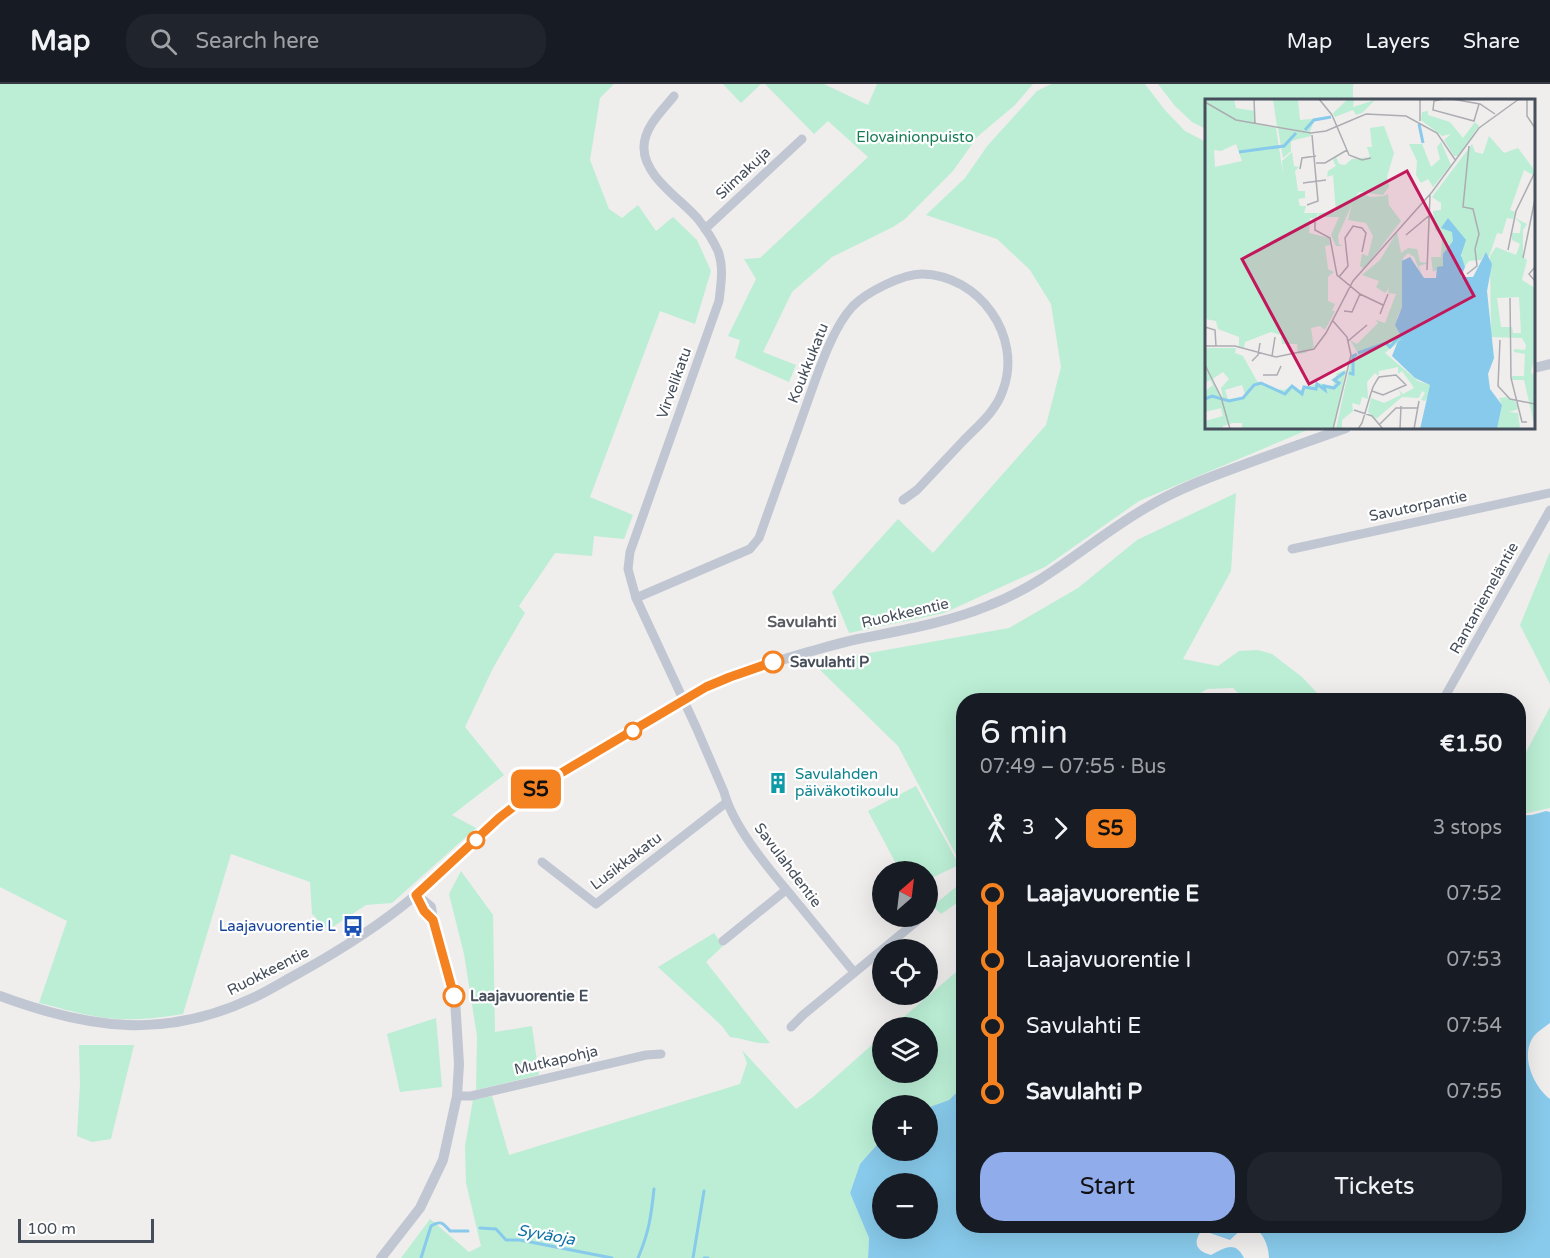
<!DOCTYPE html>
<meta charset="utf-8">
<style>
:root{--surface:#171b24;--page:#20242c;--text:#f1f3f6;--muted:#9ea1a6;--line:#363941;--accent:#90aceb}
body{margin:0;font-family:"Varela Round",sans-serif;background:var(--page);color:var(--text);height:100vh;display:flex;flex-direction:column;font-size:22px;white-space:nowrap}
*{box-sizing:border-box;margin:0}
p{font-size:20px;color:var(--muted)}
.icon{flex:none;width:33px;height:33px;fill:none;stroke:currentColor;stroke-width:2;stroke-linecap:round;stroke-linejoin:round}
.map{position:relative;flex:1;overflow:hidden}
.sheet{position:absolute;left:956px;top:609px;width:570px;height:540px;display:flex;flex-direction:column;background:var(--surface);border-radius:24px;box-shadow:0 6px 24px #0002}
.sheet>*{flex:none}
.badge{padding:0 12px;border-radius:9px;font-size:21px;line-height:39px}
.needle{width:39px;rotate:28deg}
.tools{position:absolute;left:872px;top:777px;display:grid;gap:12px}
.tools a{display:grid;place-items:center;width:66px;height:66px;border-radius:50%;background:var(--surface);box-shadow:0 6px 24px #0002;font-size:30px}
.scale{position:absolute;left:18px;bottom:15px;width:136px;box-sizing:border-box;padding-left:6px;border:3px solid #454e5a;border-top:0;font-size:16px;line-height:21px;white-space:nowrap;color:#454e5a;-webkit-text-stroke:4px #fff;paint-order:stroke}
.map>.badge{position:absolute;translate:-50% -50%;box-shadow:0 0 0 3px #fff}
.legs{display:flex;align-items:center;gap:9px;height:66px;padding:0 24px;font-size:20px}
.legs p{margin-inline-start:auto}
.head{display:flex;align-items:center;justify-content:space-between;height:102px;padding:0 24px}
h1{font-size:33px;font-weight:600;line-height:45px}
.cta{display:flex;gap:12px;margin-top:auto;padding:12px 24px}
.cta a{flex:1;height:69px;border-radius:24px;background:var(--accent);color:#111;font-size:24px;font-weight:600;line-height:69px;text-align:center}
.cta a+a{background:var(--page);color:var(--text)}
ul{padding:0 24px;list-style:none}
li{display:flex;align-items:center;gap:21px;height:66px;font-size:22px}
li i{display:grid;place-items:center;width:9px;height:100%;margin:0 8px;background:currentColor}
li i::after{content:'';width:15px;height:15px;margin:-8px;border:4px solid;border-radius:50%;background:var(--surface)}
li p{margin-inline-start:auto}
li:first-child i{background:linear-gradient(#0000 50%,currentColor 0)}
li:last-child i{background:linear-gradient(currentColor 50%,#0000 0)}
header{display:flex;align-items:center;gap:36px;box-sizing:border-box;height:84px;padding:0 30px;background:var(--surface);border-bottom:2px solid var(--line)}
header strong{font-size:28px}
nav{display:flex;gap:33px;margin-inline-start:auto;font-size:21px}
.search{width:420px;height:54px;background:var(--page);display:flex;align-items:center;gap:15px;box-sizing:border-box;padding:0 21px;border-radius:24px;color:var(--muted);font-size:22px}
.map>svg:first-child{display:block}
.green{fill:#bbeed5}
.water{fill:#88caeb;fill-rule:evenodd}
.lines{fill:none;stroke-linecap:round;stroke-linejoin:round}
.stream{stroke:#88caeb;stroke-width:3}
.minor{stroke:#c0c7d2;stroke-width:9}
.tertiary{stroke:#c0c7d2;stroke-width:10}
.line-1-casing{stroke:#fff;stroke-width:14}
.line-1{stroke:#f58220;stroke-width:9}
.stop-1-dot{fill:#fff;stroke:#f58220;stroke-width:3}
.labels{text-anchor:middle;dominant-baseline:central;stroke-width:4.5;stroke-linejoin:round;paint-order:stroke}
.park-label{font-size:15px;fill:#177b56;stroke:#fff}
.street-label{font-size:15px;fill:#454e5a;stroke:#fff}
.stop-label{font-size:15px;font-weight:bold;fill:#454e5a;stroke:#fff;text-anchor:start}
.culture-label{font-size:15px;fill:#0d838f;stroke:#fff;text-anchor:start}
.transit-label{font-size:15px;fill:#164399;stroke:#fff;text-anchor:end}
.neighbourhood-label{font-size:16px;font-weight:bold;fill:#5a5c62;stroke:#fff}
.water-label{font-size:16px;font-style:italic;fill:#0d72a6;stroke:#fff}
.inset-river{fill:none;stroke:#88caeb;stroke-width:3}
.inset-road{fill:none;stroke:#acadb2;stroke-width:1.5}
.view{fill:#c2185b;fill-opacity:0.15;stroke:#c2185b;stroke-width:3}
.inset-edge{fill:none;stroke:#454e5a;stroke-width:3}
</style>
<header>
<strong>Map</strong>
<div class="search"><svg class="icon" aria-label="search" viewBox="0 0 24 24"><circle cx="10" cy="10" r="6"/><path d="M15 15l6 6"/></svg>Search here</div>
<nav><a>Map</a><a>Layers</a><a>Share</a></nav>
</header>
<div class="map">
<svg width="1550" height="1174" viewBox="0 0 1550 1174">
<rect width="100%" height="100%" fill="#f0eded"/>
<g class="green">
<path d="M0,0H614L600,14L590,76L609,125L622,134L638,121L656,147L673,133L697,156L711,187L695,240L660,227L590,413L633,431L624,455L594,452L592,472L555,469L519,522L525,529L493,584L465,643L504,691L452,731L476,744L392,819L366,821L328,846L312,830L310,798L231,770L183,930C153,935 123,938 94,932C75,929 57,923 39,919L67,837L0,803Z"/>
<polygon points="723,0 761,0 741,19"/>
<polygon points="765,0 824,0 868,21 877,0 1033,0 1015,21 977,53 953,87 905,135 893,143 832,173 792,208 763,268 796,281 789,298 735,274 740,256 728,252 756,195 744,175 760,174 868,73 828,37 814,50"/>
<polygon points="1051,0 1145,0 1164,25 1185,47 1206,58 1206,344 1312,344 1139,417 1045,483 944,529 849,549 832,508 898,435 933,469 1046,341 1061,283 1051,220 1030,186 997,155 926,131 965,94 988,61 1037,7"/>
<polygon points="1158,0 1354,0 1353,2 1353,16 1206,16 1206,45 1192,38 1175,22"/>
<polygon points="1236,409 1231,487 1183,575 1218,582 1239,567 1258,566 1272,570 1302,593 1317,609 1315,616 1245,616 1233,604 1207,605 1189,616 963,616 963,784 898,662 817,583 858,571 1009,544 1078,504 1137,456"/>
<polygon points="1550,468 1550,600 1520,541"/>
<polygon points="1550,623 1550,724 1519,731 1532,731 1550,728 1518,786 1518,683"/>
<polygon points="916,702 959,781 927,796 927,788 900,787 868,727"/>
<polygon points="461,787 493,831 495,948 532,942 539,991 476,1006 477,952 464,870 449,810"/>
<polygon points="963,797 963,815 941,830 933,822"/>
<path d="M714,849L723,862L706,878L770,959C757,961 743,954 730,953L722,942L658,883Z"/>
<polygon points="963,882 963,1002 949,1016 927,1024 927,1022 882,1022 882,1055 860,1080 850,1109 869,1154 868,1174 401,1174 430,1135 469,1168 481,1162 466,1099 465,1062 473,1016 492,1012 509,1071 740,1000 747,979 742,966 796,1025 813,1013 882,952 882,988 927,988 927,944 892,943"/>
<polygon points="436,934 442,1003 400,1008 387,950"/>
<polygon points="79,961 134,961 111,1055 92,1058 77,1052 80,1000"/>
</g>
<path class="water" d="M1546,727L1550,728V939C1545,943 1535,949 1532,955C1521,974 1534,1003 1550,1015V1174H1269C1269,1162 1261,1139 1245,1145C1239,1147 1234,1152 1230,1156L1207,1148L1200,1149C1192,1161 1199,1168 1211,1171C1225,1164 1235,1156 1244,1174H868L869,1154L850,1109L860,1080L882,1055V1066H927V1024L949,1016L963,1002V1142H1518V732L1532,731ZM882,1100H927V1144H882Z"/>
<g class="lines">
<g class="stream">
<polyline points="480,1144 496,1145 506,1156 520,1156 612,1174"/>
<path d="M421,1174L431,1142C441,1136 443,1139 450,1147H468"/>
<path d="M638,1174C649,1148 651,1133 654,1105"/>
<polyline points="693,1174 704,1107"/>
<polyline points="704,1174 708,1174"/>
</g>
<g class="minor">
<path d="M674,12C663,26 644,43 644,63C643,92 681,115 698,135C705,144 713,156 718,167C724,183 721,200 719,217L630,468L628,485L636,514L696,643L724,708C734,745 771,787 795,816C815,840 834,864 854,888"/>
<polyline points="705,145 802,55"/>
<polyline points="1292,465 1550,409"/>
<path d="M636,514L750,465L759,454C774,411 790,368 805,325C816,295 831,245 853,222C867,208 902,190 922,190C979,191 1023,252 1003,306C996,327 979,341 964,356C948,373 933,389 917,406L903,416"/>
<polyline points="1443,616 1550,426"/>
<polyline points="542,778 596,820 727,718"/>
<polyline points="723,857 786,806"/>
<polyline points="791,943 803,931 917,837 921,832"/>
<polyline points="457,1012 471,1012 646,971 661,970"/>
</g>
<g class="tertiary">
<polyline points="1534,284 1550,280"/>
<path d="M0,912C89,945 166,956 255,913C270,906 284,897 299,889C339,867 380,841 416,811C455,778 489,739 531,708C552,693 575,681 597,668C633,647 670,625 706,603C737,589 768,580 801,570C820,565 839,559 858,555C903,546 947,539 990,521C1047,499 1091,456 1144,425C1175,406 1210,393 1243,381C1278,368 1312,356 1346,344"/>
<polyline points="381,1174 420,1124 443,1076 457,1012 459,980 455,915 433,836 431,823 416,811"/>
</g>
</g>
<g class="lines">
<defs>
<polyline id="line-1" points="454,912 433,836 424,827 416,811 499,734 531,709 556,692 706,603 730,593 773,578"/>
</defs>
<use href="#line-1" class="line-1-casing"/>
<use href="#line-1" class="line-1"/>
</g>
<defs>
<symbol id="building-bare" viewBox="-9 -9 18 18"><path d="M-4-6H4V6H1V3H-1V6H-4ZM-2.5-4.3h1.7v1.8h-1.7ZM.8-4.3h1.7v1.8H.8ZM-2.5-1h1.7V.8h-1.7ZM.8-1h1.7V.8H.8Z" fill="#0f9aa8" stroke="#fff" stroke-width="2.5" paint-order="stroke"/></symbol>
<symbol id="bus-bare" viewBox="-9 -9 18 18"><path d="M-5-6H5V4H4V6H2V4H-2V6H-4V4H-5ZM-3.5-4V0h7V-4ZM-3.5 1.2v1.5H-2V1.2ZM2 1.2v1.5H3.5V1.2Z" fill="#1a4fb4" stroke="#fff" stroke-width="2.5" paint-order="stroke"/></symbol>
</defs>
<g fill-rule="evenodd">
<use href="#building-bare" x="763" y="684" width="30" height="30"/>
<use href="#bus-bare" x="338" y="827" width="30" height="30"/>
</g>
<g class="stop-1-dot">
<circle cx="773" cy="578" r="10"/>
<circle cx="633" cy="647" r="8"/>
<circle cx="476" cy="756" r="8"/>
<circle cx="454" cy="912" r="10"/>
</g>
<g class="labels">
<g class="park-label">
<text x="915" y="53">Elovainionpuisto</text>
</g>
<g class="street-label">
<text transform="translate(743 89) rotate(-43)">Siimakuja</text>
<text transform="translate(808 279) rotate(-68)">Koukkukatu</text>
<text transform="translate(674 299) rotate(-70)">Virvelikatu</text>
<text transform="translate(1418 422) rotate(-12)">Savutorpantie</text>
<text transform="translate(1484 514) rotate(-61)">Rantaniemeläntie</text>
<text transform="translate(905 529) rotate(-13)">Ruokkeentie</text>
<text transform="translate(626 777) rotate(-37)">Lusikkakatu</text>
<text transform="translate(788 781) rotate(53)">Savulahdentie</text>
<text transform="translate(268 887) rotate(-27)">Ruokkeentie</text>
<text transform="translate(556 976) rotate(-13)">Mutkapohja</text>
</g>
<g class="stop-label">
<text x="790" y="578">Savulahti P</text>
<text x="470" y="912">Laajavuorentie E</text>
</g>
<g class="culture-label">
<text x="795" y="690">Savulahden<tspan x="795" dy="17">päiväkotikoulu</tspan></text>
</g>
<g class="transit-label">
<text x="336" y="842">Laajavuorentie L</text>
</g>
<g class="neighbourhood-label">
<text x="802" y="538">Savulahti</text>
</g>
<g class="water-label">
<text transform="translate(546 1151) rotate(10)">Syväoja</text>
</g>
</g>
<g transform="translate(1205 15)">
<rect width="330" height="330" fill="#f0eded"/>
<path d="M0,0H29L31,9L50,12V25L71,29L78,75L77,62L87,53L89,67L94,68L90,72L93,92H100V99L93,100L95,107H101L99,114H113L111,120L105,119L104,134L124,139L125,146L120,147L123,170L129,173L123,178V202L130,205L127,212H130L120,231L115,227L106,229L109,248L100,254L93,255L92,245H77L76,236L66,233L40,243L39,249L34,248V238L13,230L11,222L0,220ZM31,45L37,62L10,68L9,51L16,52ZM68,0H93L95,21L128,18L109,22L105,33L72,28ZM143,0H149L148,8L170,1L157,14L151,16L148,11L130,18L128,14ZM223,12V16L245,23L258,39L270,23L274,27L253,57H249L239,41L246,35L237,37L216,21L217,13ZM179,27L189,54L182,78L184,88L178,96L154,93L147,104L155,94L166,98L179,97L183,95L184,106L196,122L159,170L155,167L157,155L163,157L168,137L161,124L143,121L147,105L133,137L134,145L138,147H131L126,136L134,118H113L114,114L131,113L128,76L122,78L123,72L131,67L128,61L131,58L134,65L140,66L147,60L165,58L162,48H167L165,29ZM73,29L106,34V37L86,42V52L78,59ZM284,37L299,54L313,49L330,72L328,76L319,71L305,111L310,113L308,120L302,119L297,135L292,134L284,158L281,154L276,161L264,162L257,171V155L228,173L226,158H236L237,137L230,131L228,112L236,111V104L227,98L267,45L270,53L278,55ZM236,43L246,66L228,88L223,80L216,84L211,76L212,62L204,45H217L226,68L235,60L232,48ZM310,119L322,125L318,131V158L322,161L317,181L330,189V257L326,273L330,277V329L319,281H307V277H319L320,255L309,253V250L320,251L321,246L317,239L286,238L285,157L291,148L311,156L315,145L307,141V134H315L316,125ZM314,198L316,234H308L307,228H296L292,199ZM192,133L196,154L203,149L212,150L215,163L224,164L214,167L217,177L209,158L203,154L198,159L197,208L192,219L198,240L180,254L213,282L225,286V294L220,302L216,301L220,294L217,292L214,299L197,298L171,320L163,313L166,299L179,304L196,296L194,291L198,295L209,289L197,272L193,275V268L174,272L173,277L170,274L162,283L163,300L157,298L155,306L147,304L148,312L137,321V330H131L147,256H154L145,241L152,245L173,224L171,221L180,224L191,195L183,194L184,189L180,194L171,188L174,182L157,176L175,161ZM0,249H31L30,254L38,257L52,282L66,289L79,291L88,286L95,291L113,284L128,287L132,274L141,271L128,330H37V324H28L18,327V330H2L0,322L18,317L16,309L0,313V292L8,286L5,281L0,284ZM18,273L24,280L16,289L18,299L6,281ZM37,286L41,298L23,300L20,291ZM301,298L311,303L313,310L304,313L313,314L315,330H292L297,306L294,299Z" fill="#bbeed5" fill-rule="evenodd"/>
<path d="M243,119L261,141L256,156L260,168L256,178H268L281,153L287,165L282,192L289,259L283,275L285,290L297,306L292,330H215L225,286L210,279L187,257L193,242L198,240L190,226L197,208V162L205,158L219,179H231L232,168L238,167V155L248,142L247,133L236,129Z" fill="#88caeb"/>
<path class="inset-river" d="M214,25L218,44M100,31L109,21L126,18M34,53L79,47L91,34M153,254L181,244L185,248L193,239H198M144,274L148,275V257L152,255M0,300L7,297L24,302L38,299L49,286L56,284L80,295L87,287L97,295L99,288L111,290L112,285L120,291L119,287L129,289L134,284L129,281L140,273"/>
<path class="inset-road" d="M49,0L50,25M114,0L127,16L144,56L157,61L166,59M238,0L229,2L228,11L269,22L274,5M247,0L275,5L290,15M322,0V17L330,29M0,3L31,21L106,34L121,32L161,15L201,17L232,34L251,62M215,22V0M111,64H120L142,51M95,70L97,59L111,57M98,84L121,81M102,106L113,102L107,36M110,123V131L125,139L132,176L155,195L178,206M201,136L226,115M303,151L311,112L330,73M318,159L330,100M330,168L324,175L330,182M222,171L225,96M262,175L272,167L270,150L274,135L268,110L258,108L264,47M134,178L143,167L140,139L148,127L157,129L161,134L157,153M305,199L306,279L317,323H322M139,212L147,213L155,195M175,215L183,195M128,222L142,238L146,256L128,330M0,228L10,231L11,247M295,241L293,287L305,300L330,305M143,242L162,226M0,247H30L71,258L109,250L121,234L148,182L227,93L274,29L314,0M67,257L70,238M47,262L53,256L55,244M0,266L16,298L25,330M58,276H72L76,267M149,311L167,317L178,330M175,325L191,309H213M153,330L157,324L166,294L168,288L172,281L174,278L191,276L201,286L178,296L167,292M195,330L196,307M209,330L214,302"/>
<path class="view" d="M202,72L269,197L104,285L37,160Z"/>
<rect width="330" height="330" class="inset-edge"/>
</g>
</svg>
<div class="tools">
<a><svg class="needle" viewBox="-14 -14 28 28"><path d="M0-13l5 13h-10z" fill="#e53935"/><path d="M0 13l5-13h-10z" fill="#9ea1a6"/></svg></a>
<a><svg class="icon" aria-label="locate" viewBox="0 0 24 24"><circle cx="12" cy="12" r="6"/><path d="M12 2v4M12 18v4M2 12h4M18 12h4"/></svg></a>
<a><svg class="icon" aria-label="layers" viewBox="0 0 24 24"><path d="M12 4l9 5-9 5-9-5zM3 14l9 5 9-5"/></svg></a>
<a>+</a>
<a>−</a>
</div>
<div class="scale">100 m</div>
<b class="badge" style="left:536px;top:705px;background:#f58220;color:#111">S5</b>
<section class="sheet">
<div class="head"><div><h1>6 min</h1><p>07:49 – 07:55 · Bus</p></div><b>€1.50</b></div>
<div class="legs"><svg class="icon" aria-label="walk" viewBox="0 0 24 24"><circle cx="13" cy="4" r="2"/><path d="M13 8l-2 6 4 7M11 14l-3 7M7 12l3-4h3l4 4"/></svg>3<svg class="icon" aria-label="forward" viewBox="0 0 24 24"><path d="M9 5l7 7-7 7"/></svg><b class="badge" style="background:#f58220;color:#111">S5</b><p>3 stops</p></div>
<ul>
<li><i style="color:#f58220"></i><b>Laajavuorentie E</b><p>07:52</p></li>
<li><i style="color:#f58220"></i><span>Laajavuorentie I</span><p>07:53</p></li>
<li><i style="color:#f58220"></i><span>Savulahti E</span><p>07:54</p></li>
<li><i style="color:#f58220"></i><b>Savulahti P</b><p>07:55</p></li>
</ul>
<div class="cta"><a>Start</a><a>Tickets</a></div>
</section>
</div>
